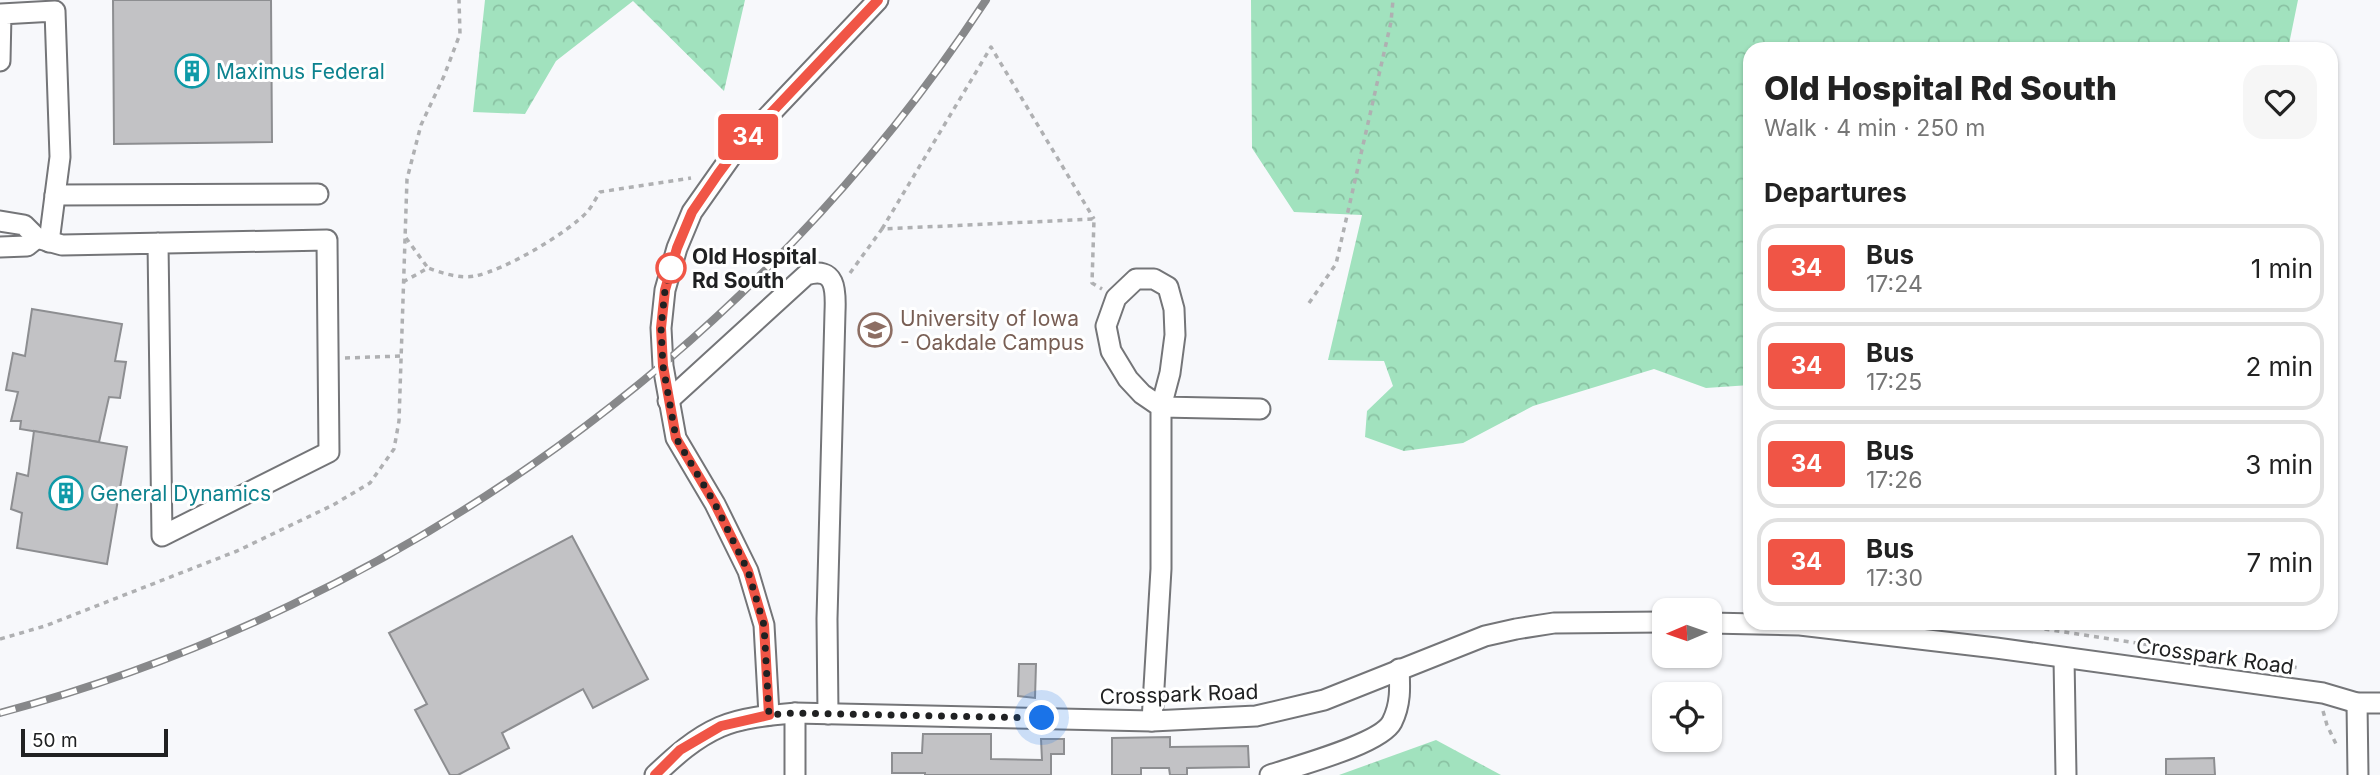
<!DOCTYPE html>
<meta charset="utf-8">
<style>
:root{--surface:#fff;--page:#f6f6f6;--text:#222;--muted:#767676;--line:#e0e0e0}
body{margin:0;font-family:Inter,sans-serif;background:var(--page);color:var(--text);height:100vh;display:flex;flex-direction:column;font-size:26px;white-space:nowrap}
*{box-sizing:border-box;margin:0}
p{font-size:23px;color:var(--muted)}
.icon{flex:none;width:38px;height:38px;fill:none;stroke:currentColor;stroke-width:2;stroke-linecap:round;stroke-linejoin:round}
.map{position:relative;flex:1;overflow:hidden}
.sheet{position:absolute;left:1743px;top:42px;width:595px;height:588px;display:flex;flex-direction:column;background:var(--surface);border-radius:21px;box-shadow:0 2px 5px #0004}
.sheet>*{flex:none}
.badge{padding:0 14px;border-radius:5px;font-size:24px;line-height:46px}
.needle{width:46px;rotate:268deg}
.tools{position:absolute;left:1652px;top:598px;display:grid;gap:14px}
.tools a{display:grid;place-items:center;width:70px;height:70px;border-radius:14px;background:var(--surface);box-shadow:0 2px 5px #0004;font-size:35px}
.scale{position:absolute;left:21px;bottom:18px;width:147px;box-sizing:border-box;padding-left:7px;border:4px solid #202122;border-top:0;font-size:19px;line-height:24px;white-space:nowrap;color:#202122;-webkit-text-stroke:5px #fff;paint-order:stroke}
.you{position:absolute;width:35px;height:35px;margin:-18px;border:5px solid #fff;border-radius:50%;background:#1a73e8;box-shadow:0 0 0 10px #1a73e833}
.map>.badge{position:absolute;translate:-50% -50%;box-shadow:0 0 0 4px #fff}
h2{padding:0 21px;font-size:26px;line-height:63px}
.round{display:grid;place-items:center;flex:none;width:74px;height:74px;border-radius:21px;background:var(--page)}
.head{display:flex;align-items:center;justify-content:space-between;height:119px;padding:0 21px}
h1{font-size:33px;font-weight:800;line-height:52px}
ul{padding:0;list-style:none}
li{display:flex;align-items:center;gap:21px;height:88px;margin:0 14px 10px;padding:0 7px;border:4px solid var(--line);border-radius:21px}
li div{flex:1}
li b{display:block;font-size:26px}
li em{font-style:normal}
li .badge{min-width:77px;font-weight:700;text-align:center}
.map>svg:first-child{display:block}
.forest{fill:url(#forest-crowns)}
.building{fill:#c2c2c5;stroke:#8d8e91;stroke-width:2}
.lines{fill:none;stroke-linecap:round;stroke-linejoin:round}
.minor-casing{stroke:#747578;stroke-width:23}
.path{stroke:#afb0b2;stroke-width:3.5;stroke-dasharray:5 5;stroke-linecap:butt}
.minor{stroke:#fff;stroke-width:19}
.rail-casing{stroke:#87888a;stroke-width:8}
.rail{stroke:#fff;stroke-width:5;stroke-dasharray:16;stroke-linecap:butt}
.line-casing{stroke:#fff;stroke-width:16}
.line{stroke:#f05546;stroke-width:10}
.walk{stroke:#202122;stroke-width:7;stroke-dasharray:0 12.6}
.stop-dot{fill:#fff;stroke:#f05546;stroke-width:3.5}
.labels{text-anchor:middle;dominant-baseline:central;stroke-width:6;stroke-linejoin:round;paint-order:stroke}
.culture-label{font-size:21px;fill:#0d838f;stroke:#fff;text-anchor:start}
.stop-label{font-size:21px;font-weight:bold;fill:#202122;stroke:#fff;text-anchor:start}
.education-label{font-size:21px;fill:#785e54;stroke:#fff;text-anchor:start}
.street-label{font-size:21px;fill:#202122;stroke:#fff}
</style>
<div class="map">
<svg width="2380" height="775" viewBox="0 0 2380 775">
<defs>
<pattern id="forest-crowns" width="20" height="18" patternUnits="userSpaceOnUse" patternTransform="scale(1.75)"><rect width="20" height="18" fill="#a1e2be"/><path d="M2 6a3 3 0 1 1 6 0M12 15a3 3 0 1 1 6 0" fill="none" stroke="#8ac2a3"/></pattern>
</defs>
<rect width="100%" height="100%" fill="#f7f8fb"/>
<g class="forest">
<polygon points="485,0 745,0 724,91 633,1 556,61 525,114 473,112"/>
<polygon points="1251,0 2298,0 2288,49 1750,49 1750,385 1706,388 1654,369 1533,406 1463,443 1404,451 1365,437 1367,411 1393,386 1384,361 1328,360 1362,215 1294,212 1252,148"/>
<polygon points="1436,740 1501,775 1339,775"/>
</g>
<g class="building">
<polygon points="113,0 271,0 272,142 114,144"/>
<polygon points="32,309 122,324 115,361 126,362 120,398 109,397 99,442 20,429 21,421 11,421 18,392 6,390 13,353 25,356"/>
<polygon points="34,431 127,447 107,564 17,548 22,513 11,509 17,473 28,476"/>
<polygon points="572,536 648,679 593,708 583,689 502,733 509,748 458,775 450,775 415,710 427,704 389,633"/>
<polygon points="1019,664 1036,664 1035,698 1018,696"/>
<polygon points="923,734 991,734 991,759 1042,760 1041,739 1064,739 1064,754 1051,754 1051,775 925,775 925,773 892,773 892,753 922,753"/>
<polygon points="1170,737 1170,747 1248,746 1249,767 1187,768 1187,775 1170,775 1169,768 1141,768 1141,775 1112,775 1112,738"/>
<polygon points="2214,758 2215,775 2166,775 2166,759"/>
</g>
<g class="lines">
<defs>
<g id="minor">
<polyline points="0,61 1,14 55,11 60,157 49,242"/>
<polyline points="55,195 318,194"/>
<polyline points="0,221 24,225 37,238 62,245 327,240 329,452 162,536 158,243"/>
<polyline points="0,247 27,246 37,238"/>
<path d="M668,401L806,275C836,266 836,290 835,312L827,619L828,714"/>
<polyline points="1710,623 1800,625 1996,648 2323,693 2357,703 2380,703"/>
<polyline points="2064,658 2066,775"/>
<polyline points="2357,703 2358,775"/>
<polyline points="795,713 795,775"/>
<polyline points="769,715 764,625 748,571 715,504 676,438 663,366 661,328 665,290 677,248 692,212 735,151 878,0"/>
<polyline points="1152,721 1161,569 1161,407 1170,373 1175,335 1174,309 1168,287 1154,279 1136,279 1116,298 1106,326 1111,351 1128,379 1142,394 1161,407 1260,409"/>
<path d="M655,775C675,756 695,738 720,727C743,717 772,715 795,713L1152,721L1256,716L1324,700L1485,636L1516,629L1554,623L1664,622"/>
<path d="M1270,775C1296,766 1381,744 1392,722C1401,704 1400,687 1399,669"/>
</g>
</defs>
<use href="#minor" class="minor-casing"/>
<g class="path">
<polyline points="882,229 991,47 1094,219"/>
<polyline points="406,238 428,268"/>
<polyline points="850,273 882,229 1094,219 1092,283 1102,289"/>
<path d="M403,282L428,268C442,273 460,279 475,276C505,270 568,233 588,211C592,206 596,198 600,192L691,178"/>
<polyline points="1309,303 1336,264 1391,22 1393,0"/>
<polyline points="345,358 402,356"/>
<polyline points="2005,623 2300,668"/>
<polyline points="0,639 45,626 237,551 333,505 370,483 394,449 399,421 407,179 421,125 444,76 460,34 459,0"/>
<polyline points="2323,711 2327,725 2337,746"/>
</g>
<use href="#minor" class="minor"/>
<defs>
<path id="rail" d="M0,713C402,605 757,348 986,0"/>
</defs>
<use href="#rail" class="rail-casing"/>
<use href="#rail" class="rail"/>
</g>
<g class="lines">
<defs>
<polyline id="line" points="655,775 680,750 721,726 769,715 764,625 748,571 715,504 676,438 663,366 661,328 665,290 677,248 692,212 718,174 735,151 878,0"/>
</defs>
<use href="#line" class="line-casing"/>
<use href="#line" class="line"/>
<polyline class="walk" points="671,268 665,290 661,328 663,366 676,438 715,504 748,571 764,625 769,715 795,713 1042,718"/>
</g>
<defs>
<symbol id="building-ring" viewBox="-11 -11 22 22"><circle r="9.5" fill="#fff" stroke="#0f9aa8" stroke-width="1.5"/><path d="M-4-6H4V6H1V3H-1V6H-4ZM-2.5-4.3h1.7v1.8h-1.7ZM.8-4.3h1.7v1.8H.8ZM-2.5-1h1.7V.8h-1.7ZM.8-1h1.7V.8H.8Z" fill="#0f9aa8"/></symbol>
<symbol id="university-ring" viewBox="-11 -11 22 22"><circle r="9.5" fill="#fff" stroke="#8d6e63" stroke-width="1.5"/><path d="M0-5L7-2L0 1L-7-2ZM-4 1L0 2.5L4 1V4Q0 6-4 4Z" fill="#8d6e63"/></symbol>
</defs>
<g fill-rule="evenodd">
<use href="#building-ring" x="173" y="52" width="38" height="38"/>
<use href="#university-ring" x="856" y="311" width="38" height="38"/>
<use href="#building-ring" x="47" y="474" width="38" height="38"/>
</g>
<circle class="stop-dot" cx="671" cy="268" r="14"/>
<g class="labels">
<g class="culture-label">
<text x="216" y="71">Maximus Federal</text>
<text x="90" y="493">General Dynamics</text>
</g>
<g class="stop-label">
<text x="692" y="256">Old Hospital<tspan x="692" dy="24">Rd South</tspan></text>
</g>
<g class="education-label">
<text x="900" y="318">University of Iowa<tspan x="900" dy="24">- Oakdale Campus</tspan></text>
</g>
<g class="street-label">
<text transform="translate(2215 656) rotate(8)">Crosspark Road</text>
<text transform="translate(1179 694) rotate(-2)">Crosspark Road</text>
</g>
</g>
</svg>
<div class="tools">
<a><svg class="needle" viewBox="-14 -14 28 28"><path d="M0-13l5 13h-10z" fill="#e53935"/><path d="M0 13l5-13h-10z" fill="#767676"/></svg></a>
<a><svg class="icon" aria-label="locate" viewBox="0 0 24 24"><circle cx="12" cy="12" r="6"/><path d="M12 2v4M12 18v4M2 12h4M18 12h4"/></svg></a>
</div>
<div class="scale">50 m</div>
<div class="you" style="left:1042px;top:718px"></div>
<b class="badge" style="left:748px;top:137px;background:#f05546;color:#fff">34</b>
<section class="sheet">
<div class="head"><div><h1>Old Hospital Rd South</h1><p>Walk · 4 min · 250 m</p></div><a class="round"><svg class="icon" aria-label="heart" viewBox="0 0 24 24"><path d="M12 20l-8-8c-3-5 5-10 8-4 3-6 11-1 8 4z"/></svg></a></div>
<h2>Departures</h2>
<ul>
<li><span class="badge" style="background:#f05546;color:#fff">34</span><div><b>Bus</b><p>17:24</p></div><em>1 min</em></li>
<li><span class="badge" style="background:#f05546;color:#fff">34</span><div><b>Bus</b><p>17:25</p></div><em>2 min</em></li>
<li><span class="badge" style="background:#f05546;color:#fff">34</span><div><b>Bus</b><p>17:26</p></div><em>3 min</em></li>
<li><span class="badge" style="background:#f05546;color:#fff">34</span><div><b>Bus</b><p>17:30</p></div><em>7 min</em></li>
</ul>
</section>
</div>
